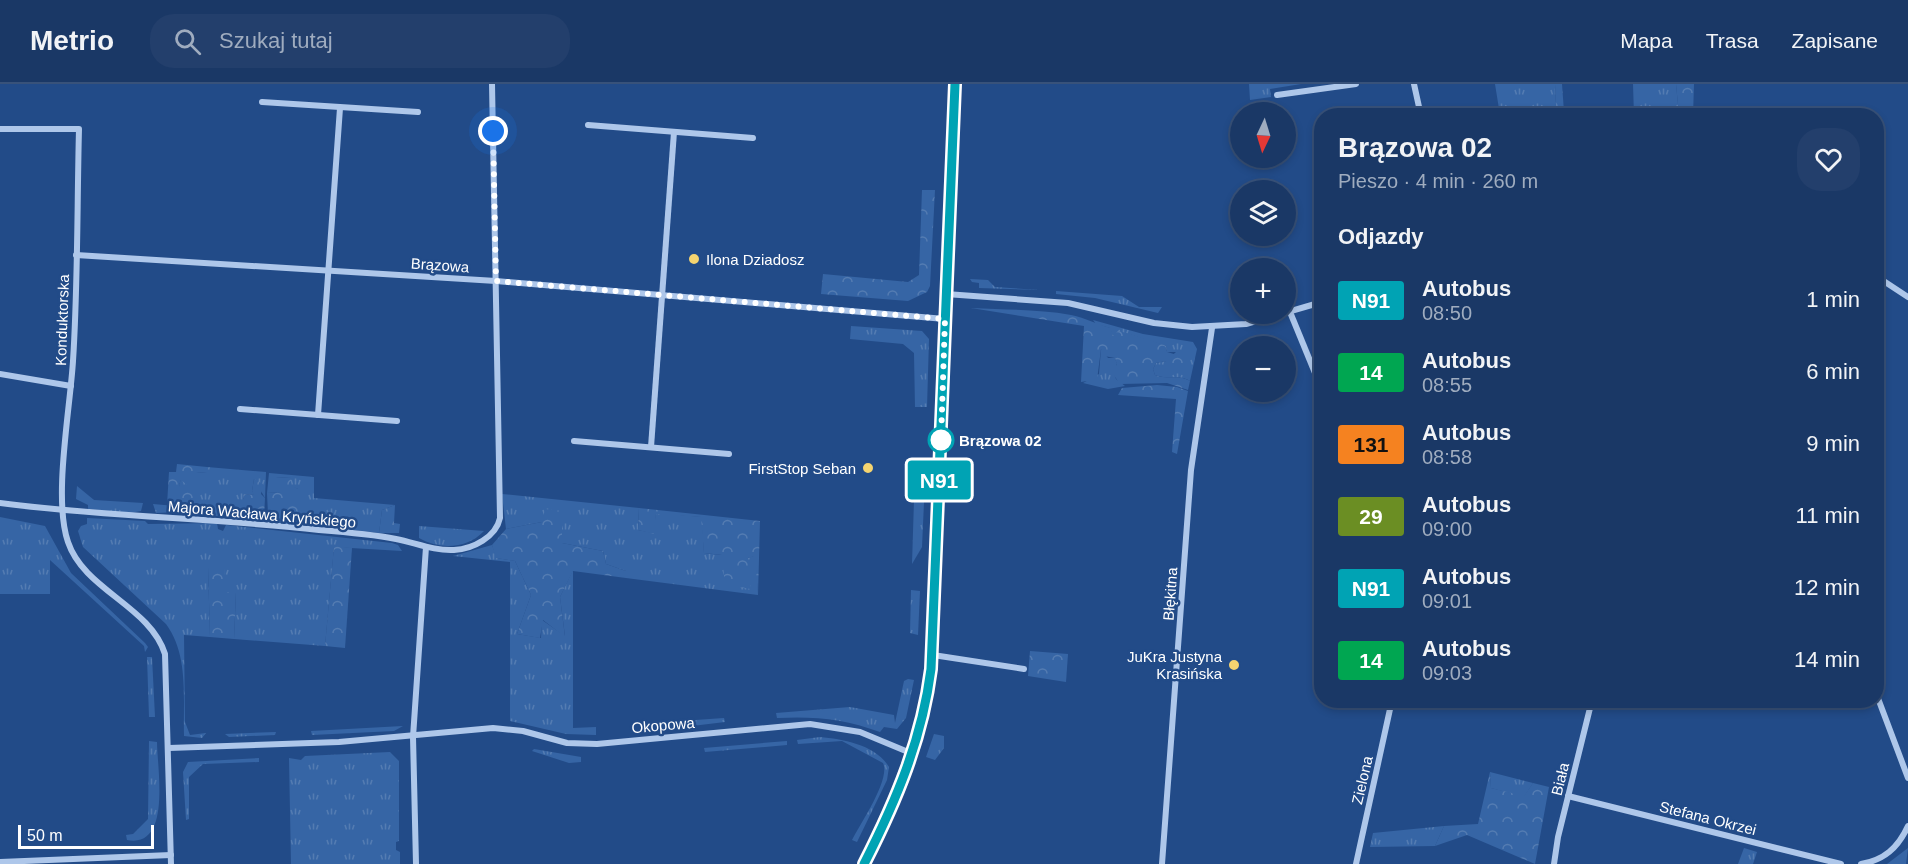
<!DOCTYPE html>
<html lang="pl">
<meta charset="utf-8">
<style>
:root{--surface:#1a3866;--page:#233f6c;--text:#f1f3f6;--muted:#9facbf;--line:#38527a}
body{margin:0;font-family:Arial,sans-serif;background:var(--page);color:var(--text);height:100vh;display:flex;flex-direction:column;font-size:22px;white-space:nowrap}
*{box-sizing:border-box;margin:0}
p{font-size:20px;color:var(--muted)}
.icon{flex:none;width:33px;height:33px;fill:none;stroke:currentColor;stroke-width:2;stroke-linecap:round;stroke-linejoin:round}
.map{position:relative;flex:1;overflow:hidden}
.side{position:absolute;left:1314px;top:24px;width:570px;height:600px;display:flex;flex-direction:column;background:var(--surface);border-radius:24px;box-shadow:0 3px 9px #0003,0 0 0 2px var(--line)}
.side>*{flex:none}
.badge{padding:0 12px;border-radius:4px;font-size:21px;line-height:39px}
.needle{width:39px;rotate:184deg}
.buttons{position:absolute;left:1230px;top:18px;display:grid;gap:12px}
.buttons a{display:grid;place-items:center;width:66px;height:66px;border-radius:50%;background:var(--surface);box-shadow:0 3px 9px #0003,0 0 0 2px var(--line);font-size:30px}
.scale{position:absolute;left:18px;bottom:15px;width:136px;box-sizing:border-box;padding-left:6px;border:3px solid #fff;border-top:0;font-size:16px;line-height:21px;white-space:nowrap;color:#fff;-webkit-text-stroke:4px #224b88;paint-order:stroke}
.you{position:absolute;width:30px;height:30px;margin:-15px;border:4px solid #fff;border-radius:50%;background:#1a73e8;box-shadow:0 0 0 9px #1a73e833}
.map>.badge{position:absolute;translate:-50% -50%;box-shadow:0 0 0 3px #fff}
h2{padding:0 24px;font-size:22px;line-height:54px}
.round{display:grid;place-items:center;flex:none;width:63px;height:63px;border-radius:24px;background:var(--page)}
.summary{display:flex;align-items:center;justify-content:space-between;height:102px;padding:0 24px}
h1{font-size:28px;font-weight:700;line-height:45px}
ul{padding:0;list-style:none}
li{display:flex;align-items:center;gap:18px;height:72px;padding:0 24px}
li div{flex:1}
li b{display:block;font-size:22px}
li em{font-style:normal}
li .badge{min-width:66px;font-weight:700;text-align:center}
header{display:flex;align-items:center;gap:36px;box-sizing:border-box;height:84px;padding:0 30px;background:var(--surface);border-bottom:2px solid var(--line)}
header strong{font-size:28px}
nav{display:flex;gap:33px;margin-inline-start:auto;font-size:21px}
.search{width:420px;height:54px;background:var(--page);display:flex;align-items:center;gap:15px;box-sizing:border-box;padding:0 21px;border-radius:24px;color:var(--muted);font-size:22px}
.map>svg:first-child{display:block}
.grass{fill:url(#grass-tufts)}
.forest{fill:url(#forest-crowns)}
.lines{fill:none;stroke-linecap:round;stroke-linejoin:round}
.street{stroke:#aec7ea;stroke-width:6}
.line-casing{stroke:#fff;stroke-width:14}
.line{stroke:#00a3b4;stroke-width:9}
.walk{stroke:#fff;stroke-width:6;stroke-dasharray:0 10.8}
.poi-dot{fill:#f5d470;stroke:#224b88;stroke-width:2}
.stop-dot{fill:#fff;stroke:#00a3b4;stroke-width:3}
.labels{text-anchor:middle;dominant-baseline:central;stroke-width:5;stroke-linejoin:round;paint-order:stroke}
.poi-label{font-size:15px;fill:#fff;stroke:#224b88;text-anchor:end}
.street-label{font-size:15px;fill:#fff;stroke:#224b88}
.stop-label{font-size:15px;font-weight:bold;fill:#fff;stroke:#224b88;text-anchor:start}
</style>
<header>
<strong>Metrio</strong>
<div class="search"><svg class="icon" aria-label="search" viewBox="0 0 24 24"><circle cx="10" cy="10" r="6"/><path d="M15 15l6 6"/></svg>Szukaj tutaj</div>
<nav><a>Mapa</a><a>Trasa</a><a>Zapisane</a></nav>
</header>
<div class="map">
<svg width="1908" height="780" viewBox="0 0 1908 780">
<defs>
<pattern id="grass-tufts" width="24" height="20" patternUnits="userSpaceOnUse" patternTransform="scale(1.5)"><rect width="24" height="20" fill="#3665a5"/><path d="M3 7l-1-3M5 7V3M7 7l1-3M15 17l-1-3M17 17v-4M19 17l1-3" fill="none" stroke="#547cb2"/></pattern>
<pattern id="forest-crowns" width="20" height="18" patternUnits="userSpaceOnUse" patternTransform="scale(1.5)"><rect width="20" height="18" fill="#3665a5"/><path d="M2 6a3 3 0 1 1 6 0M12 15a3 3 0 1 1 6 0" fill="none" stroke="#547cb2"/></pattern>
</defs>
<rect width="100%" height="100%" fill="#224b88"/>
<g class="grass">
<polygon points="1249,0 1301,0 1270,5 1271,13 1250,16"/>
<polygon points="1495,0 1555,0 1556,22 1537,26 1538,30 1500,31"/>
<polygon points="1633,0 1676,0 1679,31 1634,31"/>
<polygon points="970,195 988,196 995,203 1040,206 979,204 979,199 972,198"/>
<polygon points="1056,207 1122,212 1139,223 1162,223 1158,229 1095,214 1056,210"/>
<path d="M1093,236L1143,250L1193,258L1197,265L1190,297C1179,290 1168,296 1155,291L1153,285L1156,279L1166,277L1176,268H1167L1166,262L1129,250L1113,252L1110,244L1096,240Z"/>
<polygon points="851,242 922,247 929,255 927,323 915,323 914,269 903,260 850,255"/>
<polygon points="1101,265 1108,274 1115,274 1117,280 1113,287 1116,295 1125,302 1108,305 1083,299 1099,290"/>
<polygon points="207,383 266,388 265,414 254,395 252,407 255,411 243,410 244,416 233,416 233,428 259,437 264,433 264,438 185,428 187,422 179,401 181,395 196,388 207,389"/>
<polygon points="269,389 314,393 314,414 395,421 382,426 379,449 315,441 266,440 268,430 290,436 298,418 298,405 291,402 291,394 276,393 282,408 267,409"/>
<polygon points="77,402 94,416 143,419 141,427 130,429 88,425 88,421 76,415"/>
<polygon points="502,410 639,424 638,446 653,449 656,429 702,433 704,469 748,474 756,471 758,511 626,494 626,487 606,480 603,467 562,459 542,438 506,445"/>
<polygon points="178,417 183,418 179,428 156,429 153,420 175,422"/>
<polygon points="914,417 924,418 922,463 912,480"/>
<polygon points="0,433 45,442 71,489 145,559 148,563 145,568 144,562 50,476 50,510 0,510"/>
<path d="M87,434L145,437L148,440L217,439L218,445L223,447L226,441L392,459L398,461L402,467L334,463L325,562L234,555L236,509L223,508L208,483L210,553L184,551L185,638L190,651L206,649L202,654L184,652C183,615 189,571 166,540L83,463L78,447L81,442L87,440Z"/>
<path d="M419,442L484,447C467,465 440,466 419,454Z"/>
<polygon points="492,461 497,474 515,477 531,511 517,550 541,554 542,536 565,552 560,513 573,486 573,644 596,643 596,651 566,650 510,637 510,478 453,472"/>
<polygon points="911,506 920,507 918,551 910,549"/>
<polygon points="147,573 152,573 155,633 149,633"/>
<path d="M908,595L914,596L906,634L897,645L884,643L880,648C845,635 815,632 777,634L776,629L850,623L894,631L895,639L904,597Z"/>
<polygon points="724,634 725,638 667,645 667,638"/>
<polygon points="403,642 394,647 312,651 311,647"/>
<polygon points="276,648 275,651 229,653 225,650"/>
<polygon points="934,650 944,652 944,664 935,676 926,673"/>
<path d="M820,653C843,655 876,661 889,683L887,696L857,758L852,756C860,740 891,695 883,679L842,657L798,660L797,656Z"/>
<path d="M149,657L157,658C157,684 172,765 127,756L126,751L133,750L148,735Z"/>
<polygon points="787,657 787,661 705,668 704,664"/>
<polygon points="534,665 581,673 581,678 569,679 532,667"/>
<polygon points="390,668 399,677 399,757 396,758 396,766 400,768 400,780 291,780 289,674 301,676 305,672"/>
<polygon points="259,674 259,678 203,680 189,693 189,735 186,736 183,688 188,678"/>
<polygon points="1490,688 1533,699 1524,713 1491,704"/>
<polygon points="1444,742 1435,762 1370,763 1373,749"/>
<polygon points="1744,764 1757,768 1753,780 1738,780"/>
</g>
<g class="forest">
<polygon points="1555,0 1562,0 1564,28 1538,30 1536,26 1556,22"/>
<polygon points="1676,0 1694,0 1693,31 1679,31"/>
<polygon points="922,106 935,106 930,202 927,208 908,217 821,210 823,190 908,198 919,191"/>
<path d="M971,224C1004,226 1038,225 1071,231C1086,234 1096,240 1111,244L1113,252L1118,247C1122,247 1161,259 1166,262L1167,268L1184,273L1186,278L1182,284L1175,287L1166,277L1156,279L1153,285L1155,291C1168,296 1178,290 1190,297L1188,306L1167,299L1120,300L1108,283L1117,281L1115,274L1104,272L1101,265L1097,296L1093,300L1087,297L1081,298L1084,242Z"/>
<polygon points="1157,301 1177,303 1188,307 1177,370 1172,368 1176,315 1118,311 1122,304"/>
<polygon points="177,380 207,383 207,389 196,388 196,401 191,404 181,396 179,401 184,408 190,406 195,411 194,422 188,422 185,428 179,428 183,418 178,417 176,422 167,421 169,388 176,388"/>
<polygon points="275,393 291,394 291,401 298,405 299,418 306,422 289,440 274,438 273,430 268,430 267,409 281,408"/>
<polygon points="254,395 263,400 261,410 265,414 264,433 259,437 233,428 233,415 244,416 243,410 254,411 252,407"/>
<polygon points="395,421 394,439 400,440 399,449 379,449 382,426"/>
<polygon points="639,424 760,437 758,511 755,472 748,474 751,505 725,502 722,471 704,469 701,433 656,430 654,450 638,446"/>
<polygon points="545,425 562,427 562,459 603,467 606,480 626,487 626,494 573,487 560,513 565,553 543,536 540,554 517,550 531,511 515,477 496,474 492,461 506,445 542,438"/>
<polygon points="334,462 352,464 345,564 325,562"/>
<polygon points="208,483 225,484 223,508 236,508 234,555 210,553"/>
<polygon points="1030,567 1068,570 1066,598 1028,592"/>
<polygon points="1490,688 1491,704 1524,712 1533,699 1549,703 1535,780 1467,751 1435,762 1444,742 1478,740"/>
<polygon points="1908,764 1906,780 1887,780"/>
</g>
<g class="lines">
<g class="street">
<polyline points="1414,0 1421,32"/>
<polyline points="1277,11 1356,0"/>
<polyline points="262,18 418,28"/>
<polyline points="588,41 753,54"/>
<path d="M0,45H79C77,123 78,200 73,277C70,326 53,415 68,458C84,506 150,522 165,570L171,780"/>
<polyline points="76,171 496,197 945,235"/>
<polyline points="1876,192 1908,213"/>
<polyline points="946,210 1068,219 1154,239 1192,243 1246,240 1322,218"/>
<polyline points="1290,228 1322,306"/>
<polyline points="0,290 71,302"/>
<polyline points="240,325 397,337"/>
<polyline points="318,331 340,24"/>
<polyline points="574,357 729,370"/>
<polyline points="651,363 674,48"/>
<polyline points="1317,393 1322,365"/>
<path d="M0,419C106,433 213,434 319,446C345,448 371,450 396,455C416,459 434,467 454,466C473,465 496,453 500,434L492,0"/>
<polyline points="933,571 1024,585"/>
<polyline points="1876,609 1908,694"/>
<polyline points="169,664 339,658 493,644 523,647 567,659 597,660 810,640 860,648 913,670"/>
<polyline points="1568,712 1841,780"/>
<polyline points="0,778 171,771"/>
<polyline points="416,780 413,653 426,463"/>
<path d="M864,780C896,717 922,656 931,585L955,0"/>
<polyline points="1162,780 1191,386 1212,244"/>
<polyline points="1356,780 1392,616"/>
<polyline points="1554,780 1558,753 1592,616"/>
<path d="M1861,780C1884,776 1898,764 1908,742"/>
</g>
</g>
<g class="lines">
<defs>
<path id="line" d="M864,780C896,717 922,656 931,585L955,0"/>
</defs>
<use href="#line" class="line-casing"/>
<use href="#line" class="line"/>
<polyline class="walk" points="493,47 496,197 945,235 941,356"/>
</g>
<g class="poi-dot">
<circle cx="694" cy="175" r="6"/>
<circle cx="868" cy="384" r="6"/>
<circle cx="1234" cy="581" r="6"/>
</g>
<circle class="stop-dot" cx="941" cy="356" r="12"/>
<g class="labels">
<g class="poi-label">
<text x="706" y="175" text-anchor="start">Ilona Dziadosz</text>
<text x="856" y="384">FirstStop Seban</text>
<text x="1222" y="572">JuKra Justyna<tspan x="1222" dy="17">Krasińska</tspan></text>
</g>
<g class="street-label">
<text transform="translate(440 181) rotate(4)">Brązowa</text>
<text transform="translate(62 236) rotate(-88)">Konduktorska</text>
<text transform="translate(262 430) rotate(5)">Majora Wacława Kryńskiego</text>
<text transform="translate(1170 510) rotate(-86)">Błękitna</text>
<text transform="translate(663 641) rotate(-5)">Okopowa</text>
<text transform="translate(1560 695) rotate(-76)">Biała</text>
<text transform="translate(1362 696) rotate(-77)">Zielona</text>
<text transform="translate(1708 734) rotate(14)">Stefana Okrzei</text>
</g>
<g class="stop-label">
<text x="959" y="356">Brązowa 02</text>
</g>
</g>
</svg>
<div class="buttons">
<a><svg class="needle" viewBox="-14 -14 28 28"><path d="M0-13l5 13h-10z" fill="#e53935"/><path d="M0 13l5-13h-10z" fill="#9facbf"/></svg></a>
<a><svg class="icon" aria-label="layers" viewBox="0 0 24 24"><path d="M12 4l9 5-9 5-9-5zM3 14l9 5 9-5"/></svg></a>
<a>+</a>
<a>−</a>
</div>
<div class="scale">50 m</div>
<div class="you" style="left:493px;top:47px"></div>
<b class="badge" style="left:939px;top:396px;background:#00a3b4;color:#fff">N91</b>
<section class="side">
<div class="summary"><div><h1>Brązowa 02</h1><p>Pieszo · 4 min · 260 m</p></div><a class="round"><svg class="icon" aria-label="heart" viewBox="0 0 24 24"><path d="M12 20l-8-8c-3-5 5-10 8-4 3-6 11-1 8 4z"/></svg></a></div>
<h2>Odjazdy</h2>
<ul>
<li><span class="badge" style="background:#00a3b4;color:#fff">N91</span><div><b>Autobus</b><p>08:50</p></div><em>1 min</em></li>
<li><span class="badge" style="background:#00a651;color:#fff">14</span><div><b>Autobus</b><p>08:55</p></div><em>6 min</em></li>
<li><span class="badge" style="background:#f58220;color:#111">131</span><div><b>Autobus</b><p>08:58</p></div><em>9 min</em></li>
<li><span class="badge" style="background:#6b8e23;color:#fff">29</span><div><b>Autobus</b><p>09:00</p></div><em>11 min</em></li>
<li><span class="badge" style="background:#00a3b4;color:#fff">N91</span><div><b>Autobus</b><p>09:01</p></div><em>12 min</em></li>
<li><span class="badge" style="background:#00a651;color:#fff">14</span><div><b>Autobus</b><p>09:03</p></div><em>14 min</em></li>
</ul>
</section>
</div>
